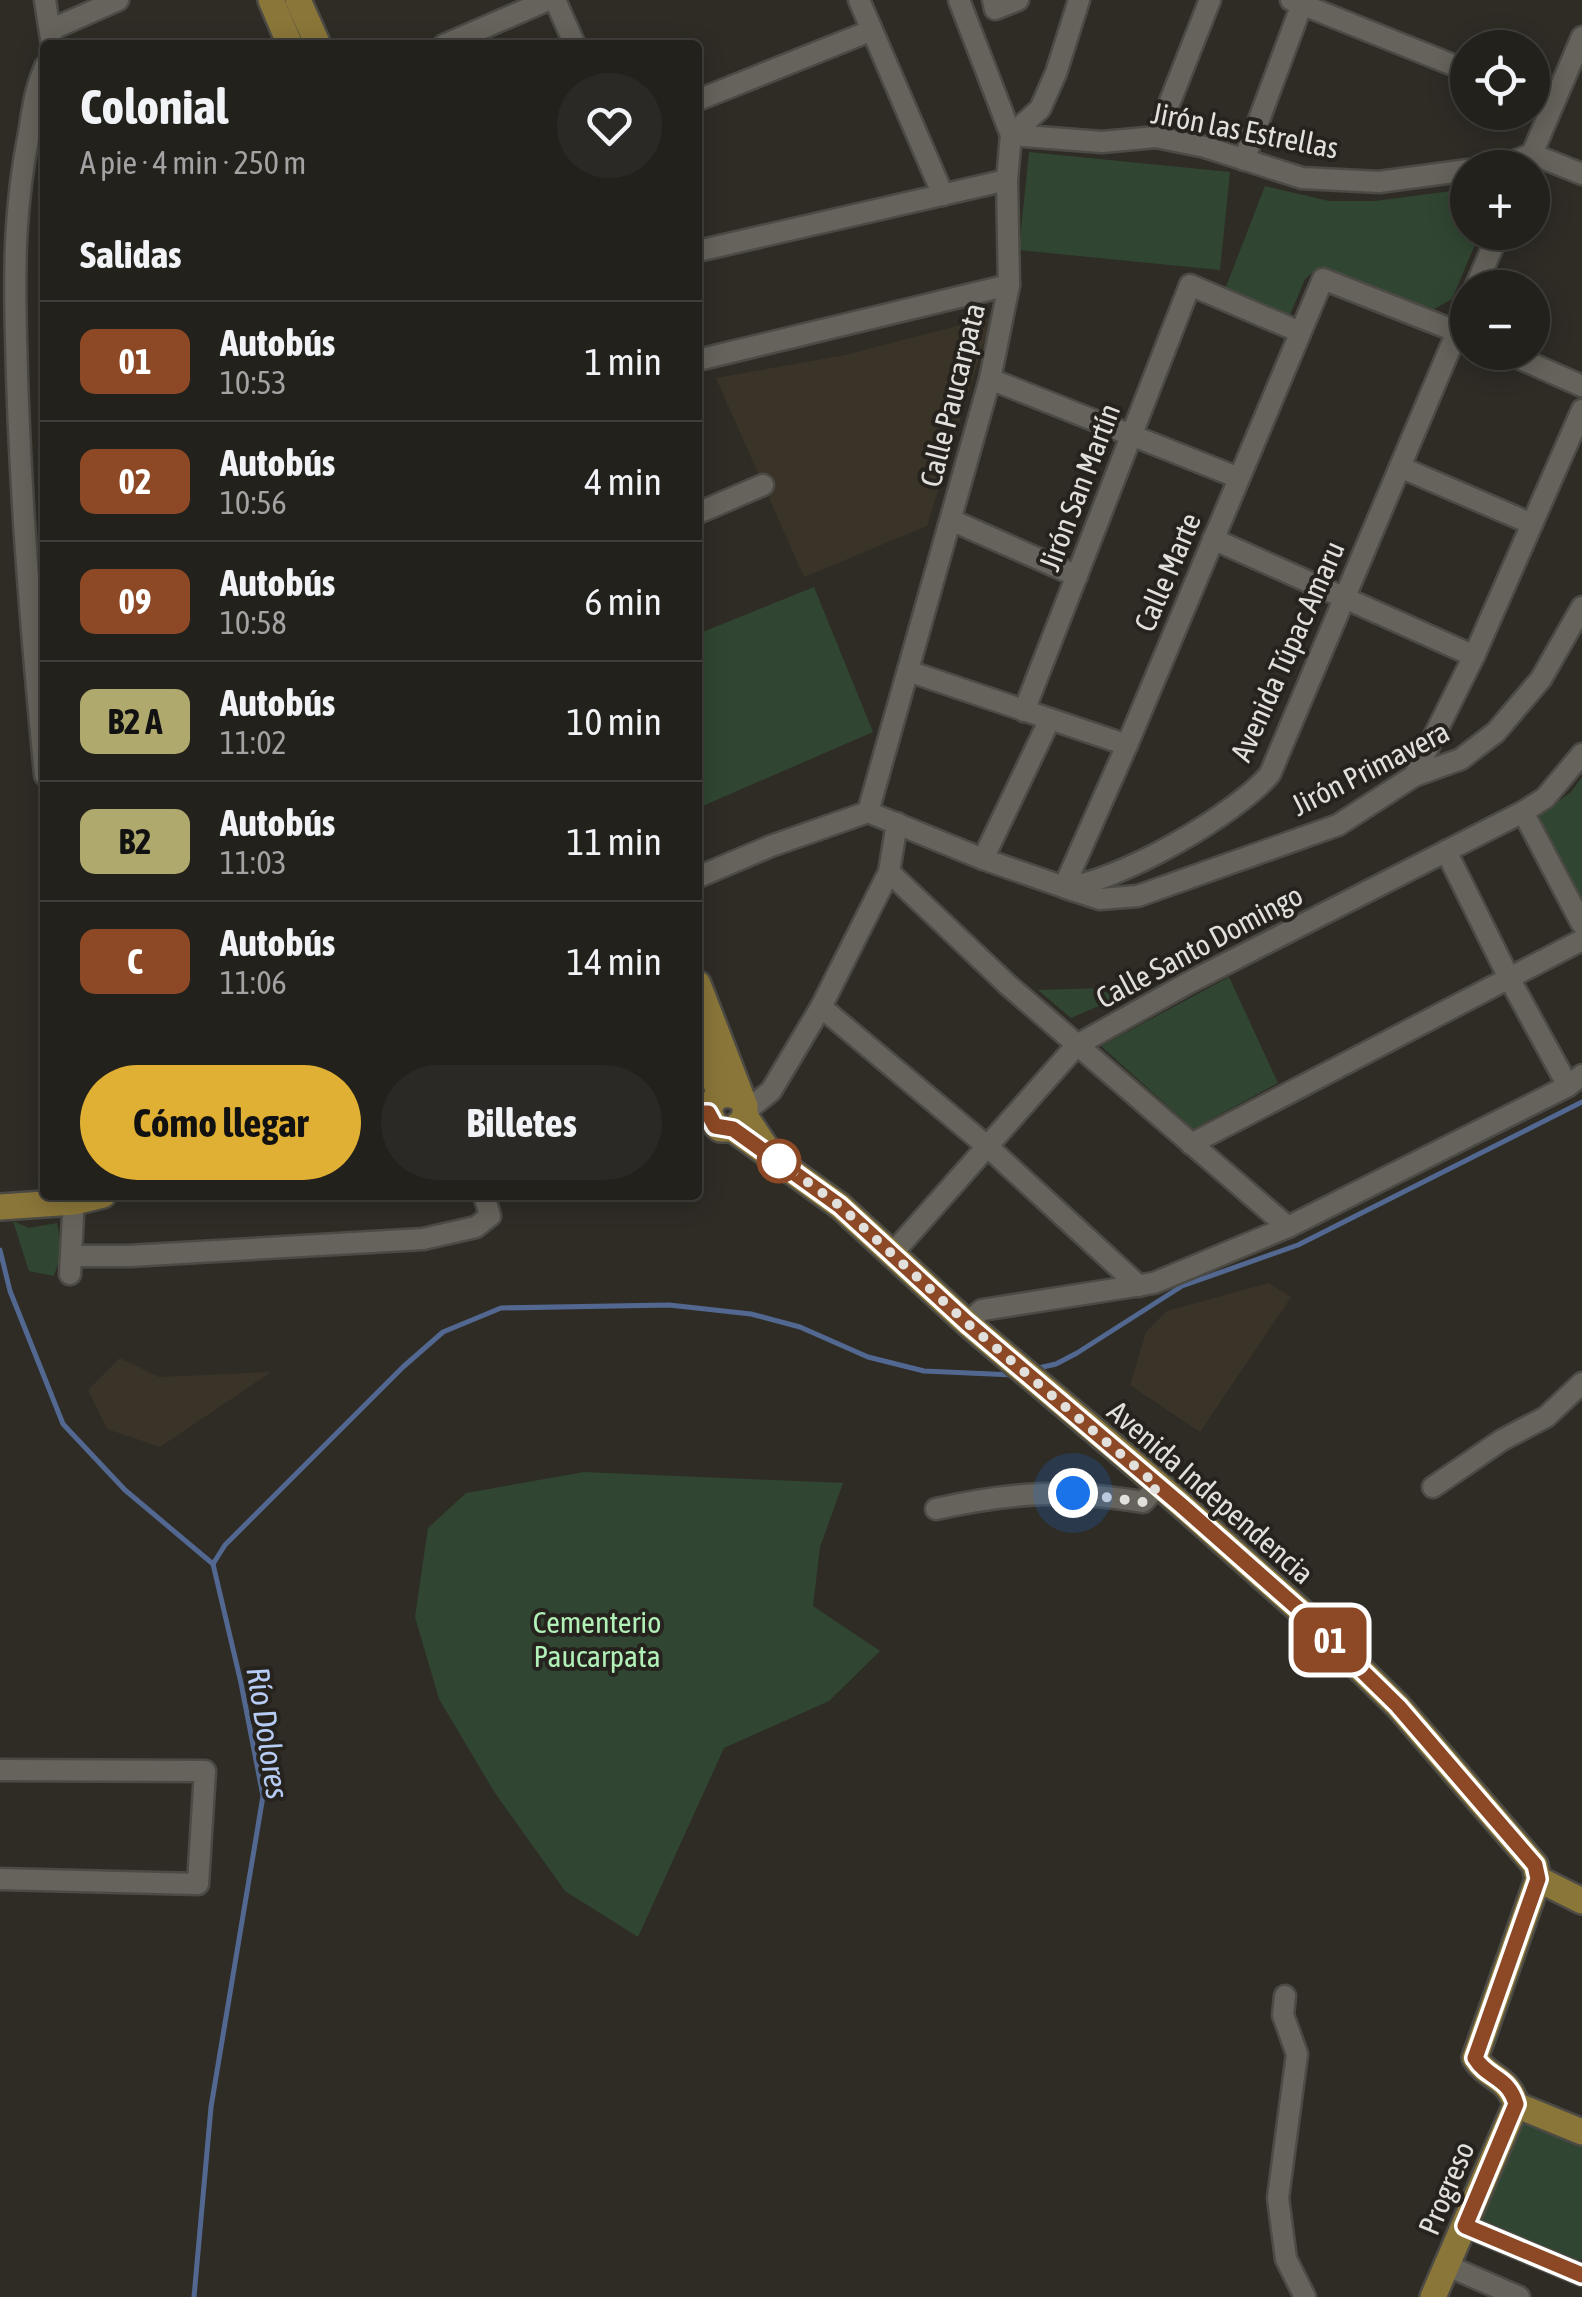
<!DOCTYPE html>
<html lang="es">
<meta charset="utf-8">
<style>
:root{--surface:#23211c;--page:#2b2925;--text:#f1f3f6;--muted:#a3a3a3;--line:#403e3b;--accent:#e0b034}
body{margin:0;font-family:"Asap Condensed",sans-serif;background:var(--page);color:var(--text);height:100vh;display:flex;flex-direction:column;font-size:38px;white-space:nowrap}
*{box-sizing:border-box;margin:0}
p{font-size:32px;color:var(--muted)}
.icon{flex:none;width:55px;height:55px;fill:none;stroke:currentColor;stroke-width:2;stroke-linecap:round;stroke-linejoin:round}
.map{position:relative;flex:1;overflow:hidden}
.sheet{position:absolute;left:40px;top:40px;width:662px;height:1160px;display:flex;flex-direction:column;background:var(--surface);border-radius:10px;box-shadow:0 5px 25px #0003,0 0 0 2px var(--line)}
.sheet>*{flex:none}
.badge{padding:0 20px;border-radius:15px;font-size:35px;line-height:65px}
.buttons{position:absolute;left:1450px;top:30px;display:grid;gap:20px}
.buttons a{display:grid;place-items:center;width:100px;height:100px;border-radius:50%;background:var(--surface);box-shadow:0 5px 25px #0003,0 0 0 2px var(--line);font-size:50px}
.you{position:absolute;width:50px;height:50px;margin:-25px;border:8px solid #fff;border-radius:50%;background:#1a73e8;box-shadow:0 0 0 15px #1a73e833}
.map>.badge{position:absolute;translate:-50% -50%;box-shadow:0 0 0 5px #fff}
h2{padding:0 40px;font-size:38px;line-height:90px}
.round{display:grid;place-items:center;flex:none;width:105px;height:105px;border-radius:52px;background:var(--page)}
.head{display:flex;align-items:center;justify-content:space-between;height:170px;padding:0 40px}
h1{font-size:48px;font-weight:700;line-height:75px}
.cta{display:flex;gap:20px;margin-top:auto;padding:20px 40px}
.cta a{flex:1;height:115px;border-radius:60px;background:var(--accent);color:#111;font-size:40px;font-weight:700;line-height:115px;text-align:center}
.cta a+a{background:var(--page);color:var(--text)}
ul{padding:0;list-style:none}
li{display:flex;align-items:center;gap:30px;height:120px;padding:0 40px;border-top:2px solid var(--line)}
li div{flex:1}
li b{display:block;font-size:38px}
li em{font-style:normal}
li .badge{min-width:110px;font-weight:700;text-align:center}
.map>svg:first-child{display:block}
.built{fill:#3a3428}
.green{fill:#304632}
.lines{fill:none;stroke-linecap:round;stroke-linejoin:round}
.stream{stroke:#526891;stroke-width:5}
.minor-casing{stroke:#4c4a44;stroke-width:25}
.major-casing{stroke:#4c4a44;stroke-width:30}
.minor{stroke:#66635c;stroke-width:20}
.major{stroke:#8a7639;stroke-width:25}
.line-casing{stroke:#fff;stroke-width:22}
.line{stroke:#8d4925;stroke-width:15}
.walk{stroke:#e2e0dc;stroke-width:10;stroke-dasharray:0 18}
.stop-dot{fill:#fff;stroke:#8d4925;stroke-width:5}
.labels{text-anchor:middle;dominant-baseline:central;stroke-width:8;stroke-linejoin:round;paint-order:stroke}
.street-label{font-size:30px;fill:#e2e0dc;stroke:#26221d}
.park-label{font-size:30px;fill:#b1f0b7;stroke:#26221d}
.water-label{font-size:32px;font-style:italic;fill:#b7ccf4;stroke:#26221d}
</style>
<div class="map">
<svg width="1582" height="2297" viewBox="0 0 1582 2297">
<rect width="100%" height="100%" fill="#2f2c26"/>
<g class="built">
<polygon points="992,317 927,526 804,577 716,378 845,355"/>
<polygon points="1269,1283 1291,1297 1200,1432 1130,1385 1146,1332 1167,1311"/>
<polygon points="120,1358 159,1377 271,1372 160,1447 107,1429 88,1390"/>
</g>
<g class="green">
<polygon points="1029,152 1230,172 1220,270 1019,250"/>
<polygon points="1265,186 1329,201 1375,201 1467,189 1468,232 1480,233 1452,299 1434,309 1317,269 1305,279 1289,317 1224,292"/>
<polygon points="814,587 873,732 698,808 698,634"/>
<polygon points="1582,777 1582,911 1534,820 1571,792"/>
<polygon points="1229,977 1278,1083 1193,1129 1101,1046"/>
<polygon points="1137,987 1138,989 1071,1018 1038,990"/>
<polygon points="13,1221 29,1228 57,1223 62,1251 54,1276 29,1271"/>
<polygon points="584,1472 843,1483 820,1547 813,1606 880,1651 829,1701 724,1748 638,1937 565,1891 495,1793 439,1699 415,1617 428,1528 466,1493"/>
<polygon points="1531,2121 1582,2141 1582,2259 1574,2262 1485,2226 1482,2213 1518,2128"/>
</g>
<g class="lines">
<g class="stream">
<polyline points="0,1250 10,1291 63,1424 125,1490 213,1564 241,1683 263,1796 211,2107 194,2297"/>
<polyline points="1034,1369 1056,1364 1077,1353 1182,1286 1298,1245 1582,1102"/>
<polyline points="213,1564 225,1545 403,1367 443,1332 501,1308 669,1305 751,1314 800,1327 868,1357 924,1371 1014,1375"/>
</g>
<defs>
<g id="minor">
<polyline points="45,0 52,45"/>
<polyline points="555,0 575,45"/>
<polyline points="859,0 943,195"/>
<polyline points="959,0 1011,135 1102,142 1156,137 1205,147 1302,178 1379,182 1468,170"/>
<polyline points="993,0 995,9 1018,0"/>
<polyline points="1291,0 1468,71"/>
<polyline points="50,30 118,0"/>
<polyline points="444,45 548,0"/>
<path d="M45,67C35,89 33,109 29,133C15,205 14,263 16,336C19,483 31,629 45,775"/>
<polyline points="698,100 870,31"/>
<polyline points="1156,137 1210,0"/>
<polyline points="1244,160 1302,4"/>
<polyline points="1484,168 1504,165 1532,154 1582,174"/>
<polyline points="1526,168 1582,37"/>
<polyline points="698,251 1007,180"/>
<polyline points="1475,288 1499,232"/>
<polyline points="1505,352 1582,386"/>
<polyline points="698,360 1009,285"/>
<polyline points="990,379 1239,478"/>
<polyline points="1400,467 1532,524"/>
<polyline points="698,513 763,485"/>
<polyline points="951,520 1077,576"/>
<polyline points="1213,539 1474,656"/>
<polyline points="908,671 1127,745"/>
<polyline points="1024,711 1190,285 1300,332"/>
<polyline points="1414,776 1474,656 1582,410"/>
<path d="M868,812L983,859L1064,887C1115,884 1237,814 1270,774L1468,306"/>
<polyline points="868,812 990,379 1009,285 1007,180 1011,135 1040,109 1056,73 1079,0"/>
<polyline points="1523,812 1582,924"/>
<polyline points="1446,851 1509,978 1568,1086"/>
<polyline points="983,859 1050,719"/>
<polyline points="889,872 1008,985 1288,1227"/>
<polyline points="698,877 771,846 868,812"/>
<polyline points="1064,887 1127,745 1323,279 1468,336"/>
<polyline points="1066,888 1100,899 1138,896 1338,825 1414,776 1461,759 1496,732 1541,679 1582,607"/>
<polyline points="821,1007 988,1147 1139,1286"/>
<polyline points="746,1111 771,1091 821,1007 889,872 897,823"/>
<polyline points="1191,1144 1582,940"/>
<polyline points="892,1254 1077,1045 1188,983 1523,812 1545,798 1582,754"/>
<polyline points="73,1256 129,1256 423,1239 476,1227 490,1216 484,1195"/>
<polyline points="70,1274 74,1195"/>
<polyline points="967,1323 982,1310 1154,1283 1288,1227 1568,1086 1582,1075"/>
<polyline points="1433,1487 1502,1440 1546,1417 1582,1383"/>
<path d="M936,1509C1013,1492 1065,1489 1143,1502L1159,1485"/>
<polyline points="0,1770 205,1771 198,1884 0,1879"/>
<polyline points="1285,1996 1283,2015 1297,2054 1278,2198 1286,2259 1305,2297"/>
<polyline points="1465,2226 1582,2275"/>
<polyline points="1448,2266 1519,2297"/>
</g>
<g id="major">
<polyline points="271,0 290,45"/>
<polyline points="298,0 318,45"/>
<polyline points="698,984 745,1106 745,1116 765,1146"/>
<polyline points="698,1038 720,1094"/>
<path d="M741,1099C716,1084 698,1111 720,1129H733L743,1120"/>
<polyline points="733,1129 840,1206 967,1323 1159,1485 1302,1612 1398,1706 1535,1865 1538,1879 1582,1901"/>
<polyline points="0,1207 74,1202 103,1195"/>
<path d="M1538,1879L1475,2058C1488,2079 1508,2076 1516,2105L1582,2132"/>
<polyline points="1433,2297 1516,2105"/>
</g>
</defs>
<use href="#minor" class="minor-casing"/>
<use href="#major" class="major-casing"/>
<use href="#minor" class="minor"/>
<use href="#major" class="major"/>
</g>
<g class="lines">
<defs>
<path id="line" d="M698,1113H708L715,1126L733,1129L840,1206L967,1323L1181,1505L1302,1612L1398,1706L1535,1865L1538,1879L1475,2058C1488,2079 1508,2076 1516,2104L1465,2226L1582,2275"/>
</defs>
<use href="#line" class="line-casing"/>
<use href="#line" class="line"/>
<polyline class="walk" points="779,1161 840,1206 967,1323 1158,1486 1143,1502 1073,1493"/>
</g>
<circle class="stop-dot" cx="779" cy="1161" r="20"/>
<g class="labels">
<g class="street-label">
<text transform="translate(1245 130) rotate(11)">Jirón las Estrellas</text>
<text transform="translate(952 395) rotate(-76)">Calle Paucarpata</text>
<text transform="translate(1079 487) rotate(-69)">Jirón San Martín</text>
<text transform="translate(1167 572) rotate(-67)">Calle Marte</text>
<text transform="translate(1287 651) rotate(-66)">Avenida Túpac Amaru</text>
<text transform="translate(1370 768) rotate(-27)">Jirón Primavera</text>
<text transform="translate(1199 946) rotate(-28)">Calle Santo Domingo</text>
<text transform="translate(1211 1492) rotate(41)">Avenida Independencia</text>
<text transform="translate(1446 2188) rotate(-67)">Progreso</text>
</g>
<g class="park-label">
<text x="597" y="1622">Cementerio<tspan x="597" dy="34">Paucarpata</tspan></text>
</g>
<g class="water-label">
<text transform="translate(268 1733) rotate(81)">Río Dolores</text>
</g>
</g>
</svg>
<div class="buttons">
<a><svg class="icon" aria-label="locate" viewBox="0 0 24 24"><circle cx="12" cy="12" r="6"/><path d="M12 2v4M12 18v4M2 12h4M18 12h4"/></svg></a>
<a>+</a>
<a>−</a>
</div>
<div class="you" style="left:1073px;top:1493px"></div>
<b class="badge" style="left:1330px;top:1640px;background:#8d4925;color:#fff">01</b>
<section class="sheet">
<div class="head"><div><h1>Colonial</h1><p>A pie · 4 min · 250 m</p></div><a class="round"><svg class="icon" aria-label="heart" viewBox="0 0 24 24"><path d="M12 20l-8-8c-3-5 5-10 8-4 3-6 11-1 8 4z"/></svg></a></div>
<h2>Salidas</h2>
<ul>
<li><span class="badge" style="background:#8d4925;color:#fff">01</span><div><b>Autobús</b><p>10:53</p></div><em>1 min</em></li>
<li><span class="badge" style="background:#8d4925;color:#fff">02</span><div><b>Autobús</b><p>10:56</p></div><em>4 min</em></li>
<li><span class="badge" style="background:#8d4925;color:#fff">09</span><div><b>Autobús</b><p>10:58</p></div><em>6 min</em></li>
<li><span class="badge" style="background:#afa96e;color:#111">B2 A</span><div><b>Autobús</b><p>11:02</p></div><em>10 min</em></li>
<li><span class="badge" style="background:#afa96e;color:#111">B2</span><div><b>Autobús</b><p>11:03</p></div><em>11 min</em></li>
<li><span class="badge" style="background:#8d4925;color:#fff">C</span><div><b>Autobús</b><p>11:06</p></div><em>14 min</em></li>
</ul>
<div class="cta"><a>Cómo llegar</a><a>Billetes</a></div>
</section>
</div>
